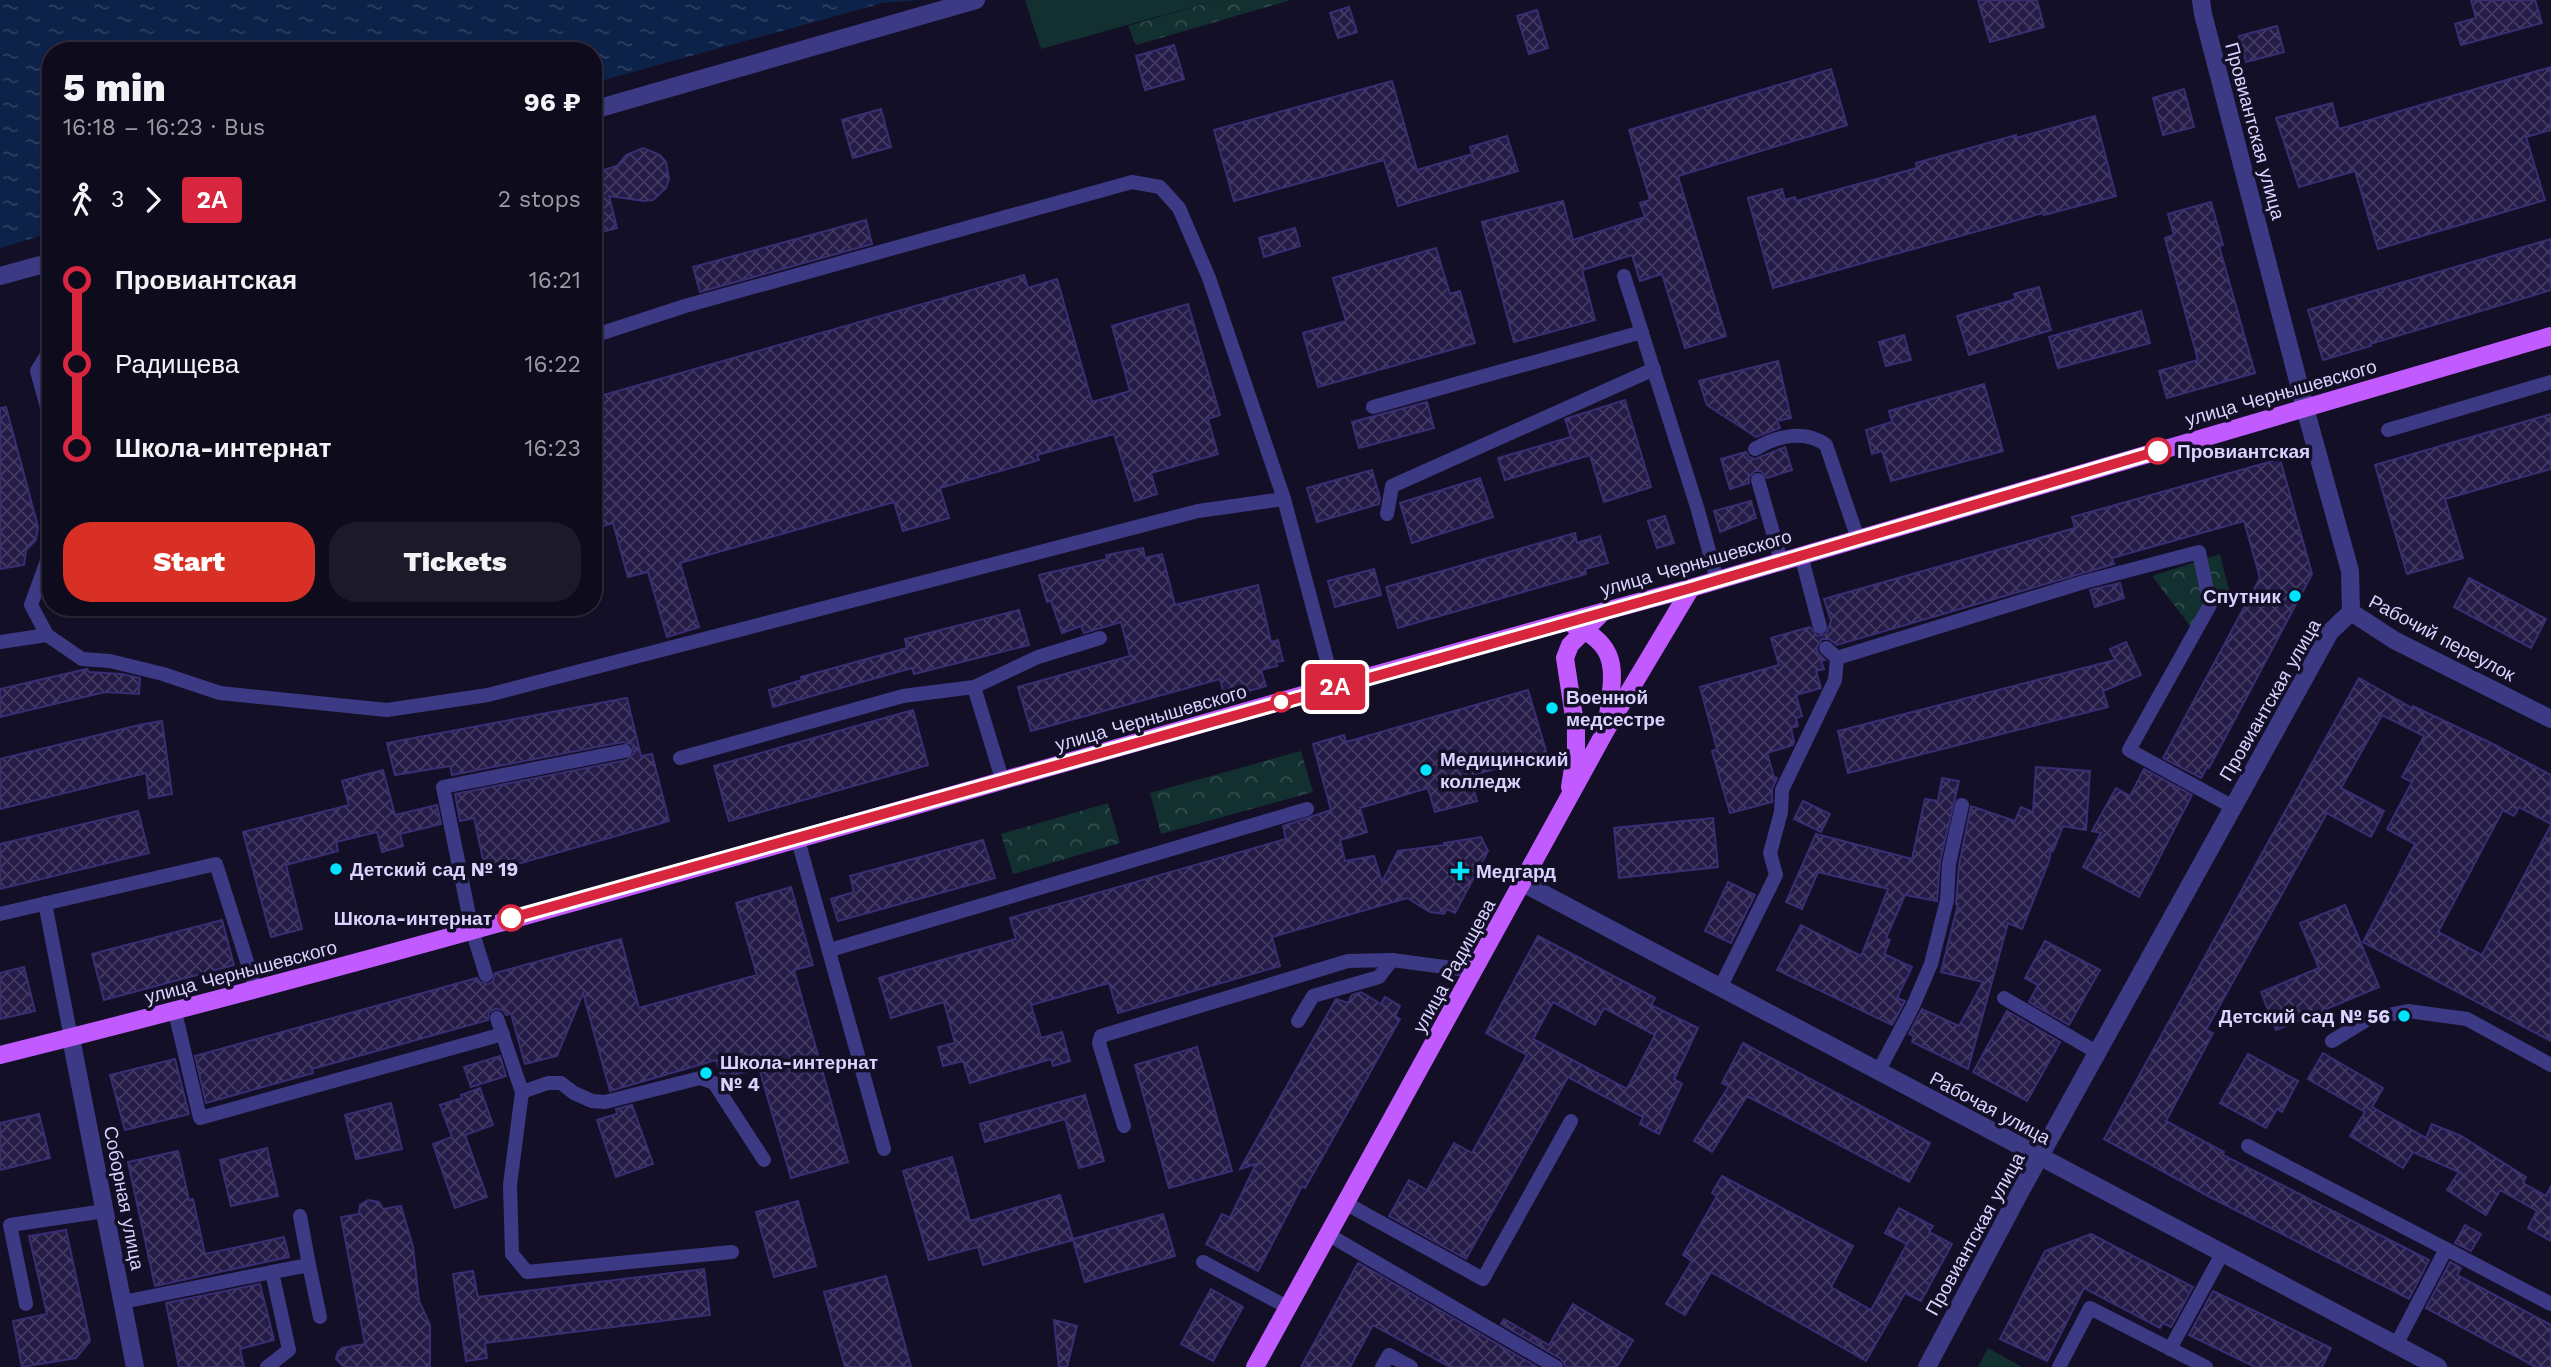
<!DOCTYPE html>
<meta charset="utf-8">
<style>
:root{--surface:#0e0b1c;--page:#1c1929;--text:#f1f3f6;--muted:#9b9ba3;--line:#2e2b3b;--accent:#d93025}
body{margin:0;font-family:"Work Sans",sans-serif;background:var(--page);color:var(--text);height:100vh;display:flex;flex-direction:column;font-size:26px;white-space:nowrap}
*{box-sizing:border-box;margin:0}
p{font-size:23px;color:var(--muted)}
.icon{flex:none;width:38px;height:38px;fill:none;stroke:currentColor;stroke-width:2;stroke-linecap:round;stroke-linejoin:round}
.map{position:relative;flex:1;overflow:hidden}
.panel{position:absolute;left:42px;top:42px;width:560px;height:574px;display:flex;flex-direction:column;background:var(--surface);border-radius:28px;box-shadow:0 2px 5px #0004,0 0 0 2px var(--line)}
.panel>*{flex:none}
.badge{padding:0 14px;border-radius:5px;font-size:24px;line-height:46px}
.map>.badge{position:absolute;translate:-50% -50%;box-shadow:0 0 0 4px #fff}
.legs{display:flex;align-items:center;gap:10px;height:77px;padding:0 21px;font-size:23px}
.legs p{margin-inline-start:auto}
.head{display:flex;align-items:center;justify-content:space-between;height:119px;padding:0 21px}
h1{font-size:38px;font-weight:800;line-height:52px}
.button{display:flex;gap:14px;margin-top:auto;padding:14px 21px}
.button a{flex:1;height:80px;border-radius:28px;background:var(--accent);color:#fff;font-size:28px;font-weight:800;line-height:80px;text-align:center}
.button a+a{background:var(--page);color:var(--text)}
ul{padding:0 21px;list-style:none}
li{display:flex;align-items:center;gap:24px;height:84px;font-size:26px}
li i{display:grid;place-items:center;width:10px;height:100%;margin:0 9px;background:currentColor}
li i::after{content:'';width:18px;height:18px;margin:-9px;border:5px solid;border-radius:50%;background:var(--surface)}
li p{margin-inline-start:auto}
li:first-child i{background:linear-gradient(#0000 50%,currentColor 0)}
li:last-child i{background:linear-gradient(currentColor 50%,#0000 0)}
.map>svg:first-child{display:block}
.grass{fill:#12302f}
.forest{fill:url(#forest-crowns)}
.water{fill:url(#water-ripples)}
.building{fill:url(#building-cross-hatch);stroke:#3b2d73;stroke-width:2;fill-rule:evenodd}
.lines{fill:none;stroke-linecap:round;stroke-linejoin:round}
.service{stroke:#3d3a85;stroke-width:14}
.pedestrian{stroke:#3d3a85;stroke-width:18}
.minor{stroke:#3d3a85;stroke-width:18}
.tertiary{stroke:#3d3a85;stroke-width:18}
.primary{stroke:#c25bff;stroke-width:18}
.line-1-casing{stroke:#fff;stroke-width:16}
.line-1{stroke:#d7263d;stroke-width:10}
.stop-1-dot{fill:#fff;stroke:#d7263d;stroke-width:3.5}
.poi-dot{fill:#00e5ff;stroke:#130f26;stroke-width:2.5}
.labels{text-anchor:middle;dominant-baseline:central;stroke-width:7;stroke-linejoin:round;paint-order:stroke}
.street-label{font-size:19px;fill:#d9d4ff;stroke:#130f26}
.stop-label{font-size:19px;font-weight:bold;fill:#d9d4ff;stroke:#130f26;text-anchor:start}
.poi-label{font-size:19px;font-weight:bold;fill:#d9d4ff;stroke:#130f26;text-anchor:start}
</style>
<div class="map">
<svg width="2551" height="1367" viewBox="0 0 2551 1367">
<defs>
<pattern id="forest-crowns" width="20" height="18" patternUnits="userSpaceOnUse" patternTransform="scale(1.75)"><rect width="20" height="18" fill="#12302f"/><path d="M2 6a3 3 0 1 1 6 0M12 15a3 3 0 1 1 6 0" fill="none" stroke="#344d4e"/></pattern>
<pattern id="water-ripples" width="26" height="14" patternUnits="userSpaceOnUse" patternTransform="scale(1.75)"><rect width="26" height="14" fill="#0c2248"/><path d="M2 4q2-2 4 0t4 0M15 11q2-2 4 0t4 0" fill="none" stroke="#2f4163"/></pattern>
<pattern id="building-cross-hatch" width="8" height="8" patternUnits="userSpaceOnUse" patternTransform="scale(1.75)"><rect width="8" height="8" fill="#241b47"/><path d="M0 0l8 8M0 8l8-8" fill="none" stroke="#433b63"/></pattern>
</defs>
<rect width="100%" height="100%" fill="#130f26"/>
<g class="grass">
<polygon points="1025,0 1218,0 1041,49"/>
<polygon points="1988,1348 2022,1367 1978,1367"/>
</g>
<g class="forest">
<polygon points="1218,0 1291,0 1136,45 1128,26"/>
<polygon points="2220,554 2229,591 2191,627 2152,576"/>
<polygon points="1301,751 1313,792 1161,834 1150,793"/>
<polygon points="1108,803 1120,843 1013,874 1001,834"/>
</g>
<polygon class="water" points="0,0 921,0 883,3 593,83 593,51 51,51 51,233 0,248"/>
<g class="building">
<polygon points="1978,0 2037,0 2044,27 1990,42"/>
<polygon points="2471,0 2535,0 2542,23 2461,45 2455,24 2476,18"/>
<polygon points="1349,7 1357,32 1338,38 1330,13"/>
<polygon points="1537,10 1548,48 1529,54 1517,16"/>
<polygon points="2277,26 2284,52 2246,62 2239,36"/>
<polygon points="1174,45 1184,79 1145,90 1136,56"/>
<polygon points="2551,67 2551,130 2526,137 2545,200 2378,249 2355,171 2299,187 2276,118 2332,103 2339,129"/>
<polygon points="1831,69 1847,125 1678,176 1726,336 1685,348 1662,274 1640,281 1632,255 1582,270 1595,320 1514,342 1482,222 1563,201 1573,240 1645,217 1640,203 1650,200 1629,130"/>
<polygon points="1392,81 1417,170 1472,154 1470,147 1507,136 1518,171 1398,206 1384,160 1234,201 1214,130"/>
<polygon points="2184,89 2194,127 2163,135 2153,98"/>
<polygon points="881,109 891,147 853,158 842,120"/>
<polygon points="2095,116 2116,196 2044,215 2043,213 1773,288 1748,198 1782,189 1785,200 1795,197 1796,201 1917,168 1916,163 2016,135 2016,138"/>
<polygon points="643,148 660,155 666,162 669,179 666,188 653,200 644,201 609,196 617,228 597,233 593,218 593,160 600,159 603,170 617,166 626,155"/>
<polygon points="2211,202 2223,245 2219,246 2255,373 2167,398 2159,371 2198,360 2165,238 2174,235 2168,214"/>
<polygon points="866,220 872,244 700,292 693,267"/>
<polygon points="1295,228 1300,246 1264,257 1259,238"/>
<polygon points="2551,239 2551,290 2370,344 2371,346 2323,360 2308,310"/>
<polygon points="1436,248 1450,294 1460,291 1475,343 1318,387 1303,333 1346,321 1333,278"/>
<polygon points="1024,275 1028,288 1057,279 1092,402 1130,391 1112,326 1188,304 1220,415 1208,419 1218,454 1151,473 1157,494 1135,501 1114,434 1037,455 1039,460 940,488 949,518 903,531 894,502 680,563 699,627 667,637 648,572 628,577 613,523 593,529 593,398"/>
<polygon points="2039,287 2051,330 1969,355 1957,316 2016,299 2014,294"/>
<polygon points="2141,311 2150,343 2058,368 2049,337"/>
<polygon points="1904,335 1911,360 1886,366 1879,342"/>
<polygon points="1778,361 1791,418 1777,421 1780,428 1756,437 1707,405 1699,381"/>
<polygon points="1984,384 2003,451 1891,481 1882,451 1872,454 1866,430 1892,422 1889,411"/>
<polygon points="1625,400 1651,487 1604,502 1590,455 1505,480 1498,458 1571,437 1565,419"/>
<polygon points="1427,402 1434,428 1359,448 1352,422"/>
<polygon points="6,407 38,527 36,540 26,550 24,565 0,569 0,408"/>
<polygon points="2551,414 2551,469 2445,499 2463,558 2407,574 2375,465"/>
<polygon points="1785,447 1792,470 1767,478 1761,471 1755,471 1749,477 1749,483 1730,489 1721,459 1746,452 1749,457 1755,459"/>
<polygon points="2280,459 2312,574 2209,768 2207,767 2201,778 2163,758 2260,578 2244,521 2112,558 2114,564 1837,645 1829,639 1822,639 1817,647 1817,652 1825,660 1821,661 1824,669 1816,671 1821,688 1796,695 1802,716 1796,718 1798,726 1791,728 1794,742 1793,745 1767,753 1774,777 1777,778 1772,789 1772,802 1730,813 1712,751 1717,749 1700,687 1779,665 1771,638 1810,627 1817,636 1826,634 1831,621 1824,599 2075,528 2072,517"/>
<polygon points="1372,470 1380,498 1379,504 1317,522 1307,488"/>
<polygon points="1480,478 1493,517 1412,543 1400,503"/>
<polygon points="1751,501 1756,518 1720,532 1714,511"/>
<polygon points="1665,516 1674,543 1657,548 1648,521"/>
<polygon points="1575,533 1577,543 1600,536 1608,563 1585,569 1586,574 1398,628 1386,587"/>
<polygon points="1143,548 1145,558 1162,554 1175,605 1258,585 1271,642 1278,640 1283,661 1276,662 1277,666 1261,670 1266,686 1225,698 1220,679 1031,731 1018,687 1130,656 1121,622 1084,633 1081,626 1062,633 1051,601 1047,602 1039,575 1107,559 1106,555"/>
<polygon points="1374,569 1381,595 1335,607 1328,581"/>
<polygon points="2469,578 2546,619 2531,648 2454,607"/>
<polygon points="2120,583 2124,598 2095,607 2090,590"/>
<polygon points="1019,610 1029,645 914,674 912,668 773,707 769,690 802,680 801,677 907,648 905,639"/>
<polygon points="2126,642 2141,675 2103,691 2108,707 1848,773 1838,731 2115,660 2110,649"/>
<polygon points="87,669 89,672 122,674 140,678 139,694 105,692 0,717 0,689"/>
<polygon points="2359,678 2412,708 2413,706 2493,744 2551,775 2551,824 2519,807 2514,816 2503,810 2438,932 2482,955 2551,825 2551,1041 2363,942 2415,844 2387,829 2412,782 2402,777 2424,736 2382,715 2341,788 2384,811 2371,837 2327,813 2206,1030 2213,1033 2166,1121 2224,1152 2223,1155 2429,1260 2409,1299 2208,1196 2104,1139"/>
<polygon points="1528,690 1547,754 1470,776 1477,801 1435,812 1428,788 1360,808 1367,832 1340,840 1345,861 1374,856 1382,882 1398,851 1445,845 1444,843 1481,837 1488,851 1455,913 1447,909 1444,914 1430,912 1407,898 1272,937 1280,966 1118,1013 1109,983 1031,1005 1041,1038 1062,1032 1070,1061 1053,1066 1051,1059 970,1083 963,1061 943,1066 938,1047 955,1043 944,1002 891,1018 879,978 1016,939 1010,918 1286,839 1283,826 1331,810 1313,744 1344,735 1346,742"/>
<polygon points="627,698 641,756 652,754 669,821 486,873 474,818 460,821 455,794 627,760 634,753 632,744 623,742 452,775 450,766 395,775 387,743"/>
<polygon points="913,710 928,765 729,821 714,766"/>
<polygon points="162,721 172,794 149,798 146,773 0,809 0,759 139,725"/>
<polygon points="2036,767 2090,771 2086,830 2063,826 2053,851 2051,850 2049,861 2022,929 2008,923 1968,1069 1912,1042 1914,1036 1909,1034 1922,1009 1959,1026 1983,982 1941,972 1958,904 1956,904 1959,865 1971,806 2015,821 2021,807 2033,812"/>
<polygon points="2144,769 2192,795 2139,897 2083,867 2101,833 2092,831 2116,788 2130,796"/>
<polygon points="383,770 395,815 437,805 441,824 400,834 403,846 382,852 377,832 336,842 338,851 286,865 302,929 271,937 243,832 349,805 342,781"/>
<polygon points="1942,778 1959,781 1940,862 1937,901 1905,895 1886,938 1890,940 1884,954 1912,967 1897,998 1905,1001 1892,1025 1777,970 1801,925 1861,956 1888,889 1818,872 1802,909 1786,902 1816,834 1912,859 1925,799 1938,801"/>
<polygon points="1803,801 1830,814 1821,832 1794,819"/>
<polygon points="138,811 149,853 0,889 0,844"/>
<polygon points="1713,818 1718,867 1619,878 1614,828"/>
<polygon points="983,840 995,878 838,921 831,899 854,892 850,876"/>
<polygon points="1728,882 1755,895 1731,943 1705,931"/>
<polygon points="791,887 813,965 794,970 848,1162 791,1178 759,1068 722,1078 716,1060 610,1091 583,993 557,1056 525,1064 511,1014 506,1015 503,1010 495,1009 489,1012 488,1020 312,1069 313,1073 206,1103 195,1056 477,978 480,982 488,984 493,981 495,973 621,939 639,1008 757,975 736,903"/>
<polygon points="2345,905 2379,987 2276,1030 2261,992 2319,968 2300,923"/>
<polygon points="222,920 234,965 104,1000 92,954"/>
<path d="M1538,936L1655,998L1651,1005L1698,1028L1674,1079L1682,1084L1659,1134L1640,1124L1643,1117L1568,1077L1466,1259L1389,1216L1409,1180L1427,1190L1454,1143L1472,1153L1527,1055L1486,1033ZM1553,1002L1595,1025L1604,1008L1655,1035L1627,1089L1533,1039Z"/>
<polygon points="2045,941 2100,970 2069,1025 2029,1002 2038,985 2025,978"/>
<polygon points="24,967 35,1011 0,1019 0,973"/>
<polygon points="1361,992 1381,1004 1385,997 1400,1006 1395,1016 1400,1019 1305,1188 1302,1186 1258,1271 1206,1244 1222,1214 1230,1218 1256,1164 1240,1169 1336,999 1348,1003 1352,995"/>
<polygon points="2007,1011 2060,1042 2027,1101 1973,1072"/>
<polygon points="1743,1043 1930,1143 1909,1182 1747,1096 1712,1152 1694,1141 1729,1086 1722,1083"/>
<polygon points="1197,1047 1232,1171 1169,1188 1135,1065"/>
<polygon points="2323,1053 2383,1088 2372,1107 2426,1138 2432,1124 2461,1136 2526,1177 2523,1183 2546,1196 2551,1186 2551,1241 2528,1228 2537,1211 2500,1190 2486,1215 2447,1190 2459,1172 2413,1152 2403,1168 2350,1136 2365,1112 2308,1079"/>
<polygon points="2248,1054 2298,1081 2282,1112 2277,1109 2266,1128 2220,1103"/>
<polygon points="500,1056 506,1076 471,1087 464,1067"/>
<polygon points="175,1059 189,1114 125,1130 110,1075"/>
<polygon points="480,1088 493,1125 465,1135 487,1197 455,1208 433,1144 452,1137 440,1105 462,1098 461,1095"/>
<polygon points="1085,1095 1104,1161 1079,1168 1065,1119 985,1142 980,1124"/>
<polygon points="391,1103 402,1149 356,1159 345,1115"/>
<polygon points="632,1105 653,1164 616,1177 597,1120 617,1114 616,1109"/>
<polygon points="39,1114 50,1158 0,1170 0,1123"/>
<polygon points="267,1148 278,1196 231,1206 220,1160"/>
<polygon points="178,1151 189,1200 193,1199 205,1254 284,1237 289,1257 155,1286 128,1162"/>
<polygon points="952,1157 970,1221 1060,1195 1073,1239 1163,1214 1175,1256 1085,1282 1073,1240 983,1265 978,1247 929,1260 903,1171"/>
<polygon points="1722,1176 1853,1246 1831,1287 1871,1310 1907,1244 1885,1233 1899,1208 1933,1226 1929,1232 1952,1244 1921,1301 1905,1293 1866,1361 1711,1272 1685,1315 1666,1304 1692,1261 1683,1255 1717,1196 1712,1193"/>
<polygon points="368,1200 379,1202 383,1209 401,1206 413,1247 419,1301 430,1325 430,1367 344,1367 336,1359 338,1352 342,1348 365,1344 341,1217 359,1214 360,1205"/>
<polygon points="798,1201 816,1266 774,1277 756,1212"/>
<polygon points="2465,1225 2481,1234 2471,1251 2455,1243"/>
<polygon points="66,1230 90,1341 76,1358 22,1367 13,1321 47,1314 29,1236"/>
<polygon points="2091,1234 2193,1287 2171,1327 2163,1323 2160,1328 2084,1288 2047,1361 2000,1339 2045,1251"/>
<polygon points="2450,1262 2461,1268 2457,1275 2551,1325 2551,1367 2536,1367 2426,1308"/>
<polygon points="1358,1263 1369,1269 1537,1367 1450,1367 1373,1325 1350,1367 1301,1367"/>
<polygon points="704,1269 710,1315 485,1343 487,1358 466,1361 453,1274 473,1271 478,1297"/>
<polygon points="886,1276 911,1367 845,1367 824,1292"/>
<polygon points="260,1284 274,1340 240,1349 244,1367 179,1367 166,1303"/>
<polygon points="1211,1289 1243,1307 1213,1361 1181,1344"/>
<polygon points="2213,1291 2331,1348 2322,1367 2255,1367 2189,1335"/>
<polygon points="1573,1304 1633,1340 1617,1367 1566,1367 1561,1359 1501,1324 1504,1319 1549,1345"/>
<polygon points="1054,1320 1077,1326 1067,1367 1059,1367"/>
</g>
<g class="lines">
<g class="service">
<polyline points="1624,276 1697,507 1717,580"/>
<polyline points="593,336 685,306 1132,182 1160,187 1179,208 1209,278 1284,499 1334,687"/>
<polyline points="51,348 37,371 51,422"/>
<polyline points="1373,407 1642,332"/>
<polyline points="2388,430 2551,382"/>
<path d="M1755,449C1776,436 1806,429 1826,445L1858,539"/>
<polyline points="1758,480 1781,561"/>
<polyline points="1387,514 1392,486 1654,369"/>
<polyline points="51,550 31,605 47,635 82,659 110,661 163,674 220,693 387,710 488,695 1198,511 1284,499"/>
<polyline points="1801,555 1820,627"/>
<polyline points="0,642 47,635"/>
<polyline points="1826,648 1837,658 2084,582 2199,552 2210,605 2129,750 2233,807"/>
<polyline points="974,687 1003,782"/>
<polyline points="680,758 903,696 974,687 1038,657 1100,638"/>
<polyline points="798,840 884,1149"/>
<polyline points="45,903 71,1038"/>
<polyline points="0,914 216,864 256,990"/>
<polyline points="830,950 1307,809"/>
<polyline points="486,975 472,930 443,787 625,751"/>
<polyline points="1720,988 1776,875 1770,853 1781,812 1782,790 1835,680 1837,658"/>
<polyline points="2004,998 2098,1053"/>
<polyline points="175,1012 200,1118 503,1034"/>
<polyline points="497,1018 522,1092 510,1185 512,1254 527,1272 732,1252"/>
<polyline points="1298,1021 1313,996 1379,977 1392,960"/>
<polyline points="2332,1041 2368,1019 2408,1011 2467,1019 2551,1065"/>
<polyline points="1878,1072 1913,1006 1931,964 1947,900 1949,864 1962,805"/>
<polyline points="522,1092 548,1083 561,1083 574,1093 592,1101 605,1102 700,1078 714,1083 764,1160"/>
<polyline points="1124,1126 1099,1043 1101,1036 1348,961 1392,960 1475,971"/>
<polyline points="2248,1146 2446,1249"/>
<polyline points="1347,1204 1483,1279 1571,1121"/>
<polyline points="300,1216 309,1265"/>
<polyline points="1329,1235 1556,1367"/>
<polyline points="1203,1262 1289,1308"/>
<polyline points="272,1272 309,1265 320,1317"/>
<polyline points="123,1302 272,1272 289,1350 267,1367"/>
<polyline points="26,1304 10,1225 105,1211"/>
<polyline points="2396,1345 2446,1249 2551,1304"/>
<polyline points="2170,1349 2222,1254"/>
<polyline points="1382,1367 1389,1355 1411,1367"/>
<polyline points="2059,1367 2090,1308 2206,1367"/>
</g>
<g class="pedestrian">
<polyline points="593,110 976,0"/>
<polyline points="0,276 51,262"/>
</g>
<g class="minor">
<polyline points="2351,612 2394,640 2551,719"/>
<polyline points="71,1038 135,1367"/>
<polyline points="1927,1367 2019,1194 2330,632 2351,612 2350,571 2305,408 2203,14 2201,0"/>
</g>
<polyline class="tertiary" points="1523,883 2438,1367"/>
<g class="primary">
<path d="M1574,626C1624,646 1612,679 1607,723"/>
<polyline points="1570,787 1576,750 1576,730 1565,658 1570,645 1604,611"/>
<path d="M0,1055C568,914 1126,739 1691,588L2551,336"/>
<polyline points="1255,1367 1606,730 1691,588"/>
</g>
</g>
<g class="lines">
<defs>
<polyline id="line-1" points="511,918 1691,588 2158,451"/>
</defs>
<use href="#line-1" class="line-1-casing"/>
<use href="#line-1" class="line-1"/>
</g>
<g class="stop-1-dot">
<circle cx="2158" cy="451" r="12"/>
<circle cx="1281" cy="702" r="9"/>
<circle cx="511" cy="918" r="12"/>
</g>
<g class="poi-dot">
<circle cx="2295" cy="596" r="7"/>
<circle cx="1552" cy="708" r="7"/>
<circle cx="1426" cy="770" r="7"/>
<circle cx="336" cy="869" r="7"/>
<path d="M1456.5 860.5h7v7h7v7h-7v7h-7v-7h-7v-7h7z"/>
<circle cx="2404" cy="1016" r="7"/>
<circle cx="706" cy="1073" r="7"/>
</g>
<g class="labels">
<g class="street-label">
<text transform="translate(2255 131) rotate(75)">Провиантская улица</text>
<text transform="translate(2281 393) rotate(-16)">улица Чернышевского</text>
<text transform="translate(1696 563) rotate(-16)">улица Чернышевского</text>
<text transform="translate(2442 638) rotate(28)">Рабочий переулок</text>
<text transform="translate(2270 700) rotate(-60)">Провиантская улица</text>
<text transform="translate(1151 718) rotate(-16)">улица Чернышевского</text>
<text transform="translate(1454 966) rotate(-61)">улица Радищева</text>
<text transform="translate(241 972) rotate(-15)">улица Чернышевского</text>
<text transform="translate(1990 1108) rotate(28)">Рабочая улица</text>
<text transform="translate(124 1198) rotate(79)">Соборная улица</text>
<text transform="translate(1975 1234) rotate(-61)">Провиантская улица</text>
</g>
<g class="stop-label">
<text x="2177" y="451">Провиантская</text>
<text x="492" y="918" text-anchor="end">Школа-интернат</text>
</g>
<g class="poi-label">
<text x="2281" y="596" text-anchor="end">Спутник</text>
<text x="1566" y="697">Военной<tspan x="1566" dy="22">медсестре</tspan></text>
<text x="1440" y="759">Медицинский<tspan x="1440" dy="22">колледж</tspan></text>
<text x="350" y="869">Детский сад № 19</text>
<text x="1476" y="871">Медгард</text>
<text x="2390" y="1016" text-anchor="end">Детский сад № 56</text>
<text x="720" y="1062">Школа-интернат<tspan x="720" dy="22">№ 4</tspan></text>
</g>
</g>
</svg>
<b class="badge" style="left:1335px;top:687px;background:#d7263d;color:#fff">2А</b>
<section class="panel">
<div class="head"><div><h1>5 min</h1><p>16:18 – 16:23 · Bus</p></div><b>96 ₽</b></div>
<div class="legs"><svg class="icon" aria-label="walk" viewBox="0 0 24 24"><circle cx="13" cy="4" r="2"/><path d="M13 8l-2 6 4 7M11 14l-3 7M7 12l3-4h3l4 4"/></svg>3<svg class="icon" aria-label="forward" viewBox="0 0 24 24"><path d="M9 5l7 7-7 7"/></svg><b class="badge" style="background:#d7263d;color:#fff">2А</b><p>2 stops</p></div>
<ul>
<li><i style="color:#d7263d"></i><b>Провиантская</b><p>16:21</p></li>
<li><i style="color:#d7263d"></i><span>Радищева</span><p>16:22</p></li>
<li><i style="color:#d7263d"></i><b>Школа-интернат</b><p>16:23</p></li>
</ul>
<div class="button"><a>Start</a><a>Tickets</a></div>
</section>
</div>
